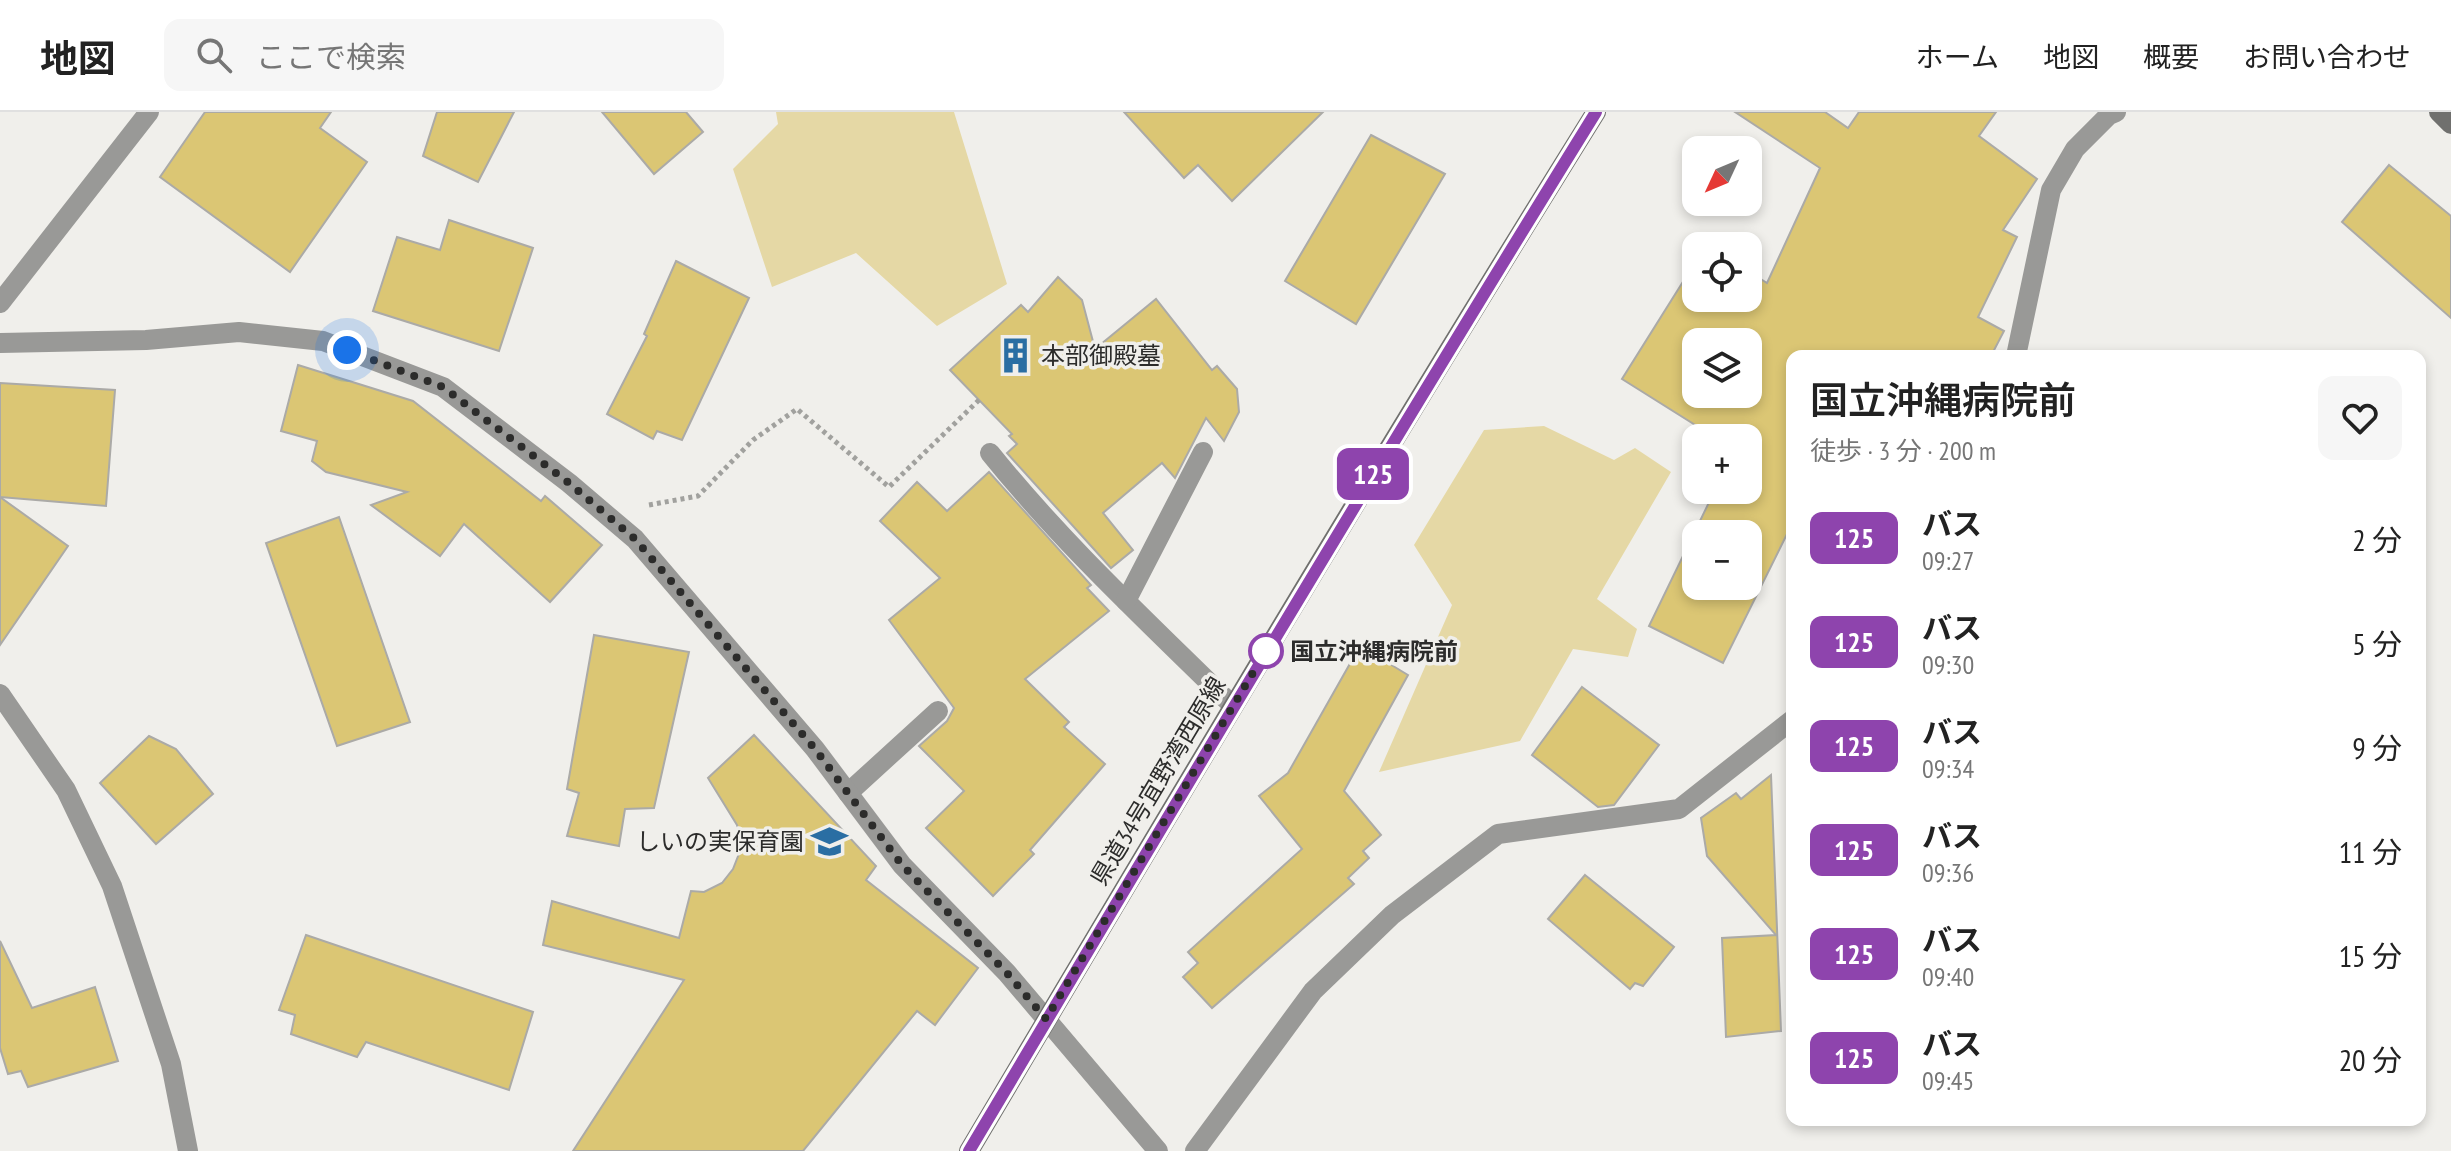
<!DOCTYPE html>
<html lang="ja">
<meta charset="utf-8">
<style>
:root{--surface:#fff;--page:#f6f6f6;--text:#222;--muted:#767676;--line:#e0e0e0}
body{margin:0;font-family:"PT Sans Narrow","Noto Sans JP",sans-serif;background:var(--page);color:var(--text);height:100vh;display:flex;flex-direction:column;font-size:30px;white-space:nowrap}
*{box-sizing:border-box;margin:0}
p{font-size:26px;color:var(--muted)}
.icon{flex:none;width:44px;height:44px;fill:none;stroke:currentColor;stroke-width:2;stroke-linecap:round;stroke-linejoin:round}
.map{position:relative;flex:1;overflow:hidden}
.side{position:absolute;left:1786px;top:238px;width:640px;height:776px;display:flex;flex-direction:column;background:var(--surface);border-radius:16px;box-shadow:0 4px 12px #0003}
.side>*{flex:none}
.badge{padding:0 16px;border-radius:12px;font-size:28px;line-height:52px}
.needle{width:52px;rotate:226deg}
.controls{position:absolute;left:1682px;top:24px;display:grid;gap:16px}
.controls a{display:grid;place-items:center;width:80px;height:80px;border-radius:16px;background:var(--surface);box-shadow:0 4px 12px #0003;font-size:40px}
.you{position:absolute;width:40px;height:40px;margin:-20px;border:6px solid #fff;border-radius:50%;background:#1a73e8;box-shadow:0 0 0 12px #1a73e833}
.map>.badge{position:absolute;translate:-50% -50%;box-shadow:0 0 0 4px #fff}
.round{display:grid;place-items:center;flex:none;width:84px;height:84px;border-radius:16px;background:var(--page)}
.overview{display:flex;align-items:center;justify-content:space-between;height:136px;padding:0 24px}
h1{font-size:38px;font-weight:600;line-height:60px}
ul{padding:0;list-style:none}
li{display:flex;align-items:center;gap:24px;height:104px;padding:0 24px}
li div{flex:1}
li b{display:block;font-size:30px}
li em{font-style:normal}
li .badge{min-width:88px;font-weight:700;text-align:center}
header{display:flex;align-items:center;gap:48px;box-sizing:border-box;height:112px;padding:0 40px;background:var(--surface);border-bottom:2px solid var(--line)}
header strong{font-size:38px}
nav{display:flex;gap:44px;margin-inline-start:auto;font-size:28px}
.search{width:560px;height:72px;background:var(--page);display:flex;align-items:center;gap:20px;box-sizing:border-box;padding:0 28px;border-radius:16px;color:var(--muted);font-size:30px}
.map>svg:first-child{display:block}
.green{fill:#e5d8a5}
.building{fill:#dbc674;stroke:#abaaa7;stroke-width:2;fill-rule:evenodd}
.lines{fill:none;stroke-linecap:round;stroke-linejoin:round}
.path{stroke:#a1a19e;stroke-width:5;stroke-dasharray:4 4;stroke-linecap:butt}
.lane{stroke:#999997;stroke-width:20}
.street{stroke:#999997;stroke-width:20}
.secondary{stroke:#70706e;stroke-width:20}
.line-casing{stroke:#fff;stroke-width:18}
.line{stroke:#8e44ad;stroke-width:12}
.walk{stroke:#2c2c2b;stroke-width:8;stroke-dasharray:0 14.4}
.stop-dot{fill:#fff;stroke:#8e44ad;stroke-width:4}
.labels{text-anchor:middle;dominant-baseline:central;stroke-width:7;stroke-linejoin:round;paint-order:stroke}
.poi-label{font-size:24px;fill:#2c2c2b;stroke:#f0efeb;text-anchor:start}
.stop-label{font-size:24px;font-weight:bold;fill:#2c2c2b;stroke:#f0efeb;text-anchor:start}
.street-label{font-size:24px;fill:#2c2c2b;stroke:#f0efeb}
</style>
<header>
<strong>地図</strong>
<div class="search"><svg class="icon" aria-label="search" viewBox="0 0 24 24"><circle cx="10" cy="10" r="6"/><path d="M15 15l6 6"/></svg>ここで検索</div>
<nav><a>ホーム</a><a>地図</a><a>概要</a><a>お問い合わせ</a></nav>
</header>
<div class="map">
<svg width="2451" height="1039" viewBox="0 0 2451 1039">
<rect width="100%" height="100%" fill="#f0efeb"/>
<g class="green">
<polygon points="776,0 954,0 1007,172 937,214 856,141 772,175 733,57 778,12"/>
<polygon points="1544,314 1614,348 1635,336 1671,360 1597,487 1637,517 1628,545 1573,537 1520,629 1379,660 1452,493 1414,433 1484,318"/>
</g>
<g class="building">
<polygon points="205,0 331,0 320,16 367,50 290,160 160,65"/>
<polygon points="437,0 514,0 478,70 423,44"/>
<polygon points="602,0 686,0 703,20 654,62"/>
<polygon points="1124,0 1323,0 1232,89 1198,53 1184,66"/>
<path d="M1735,0H1825L1848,16L1859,0H1996L1979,24L2037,67L2003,118L2017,125L1978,205L2004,219L1991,244H1792V412L1723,551L1649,514L1715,378H1748V326H1716L1622,267L1696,149V186H1748V159L1767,171L1820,56ZM1696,230H1748V282H1696ZM1696,422H1748V474H1696Z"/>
<polygon points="1371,23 1445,62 1356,212 1285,169"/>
<polygon points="2389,53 2451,104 2451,206 2342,110"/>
<polygon points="449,108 533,136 499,239 373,199 397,125 440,138"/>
<polygon points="676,149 749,186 682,328 657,319 653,327 607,302 647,224 644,222"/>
<polygon points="1058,165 1082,188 1095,237 1156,187 1212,258 1217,254 1237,277 1239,300 1224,329 1206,306 1175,366 1162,351 1103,401 1133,438 1111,456 1007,341 1017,332 1009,324 1012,322 950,258 1021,193 1028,200"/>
<polygon points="298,253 413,289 541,389 545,384 602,433 550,490 464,412 440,444 371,393 407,380 326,360 312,349 317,329 281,319"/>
<polygon points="0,271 115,278 106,394 0,385"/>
<polygon points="989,360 1091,473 1087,476 1109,499 1025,567 1069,610 1064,615 1105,652 1030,738 1034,742 993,784 926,716 964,679 919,634 947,609 954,596 889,508 940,466 880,409 917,370 947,399"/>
<polygon points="0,385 68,434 0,533"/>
<polygon points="339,405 410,610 337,634 266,431"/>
<polygon points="594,523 689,540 654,696 625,697 619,734 567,724 579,681 567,677"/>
<polygon points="1360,534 1408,563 1344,679 1381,723 1363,739 1369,746 1348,766 1354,772 1212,896 1183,865 1198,851 1188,840 1302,737 1259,684 1288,661"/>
<polygon points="1582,575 1659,633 1614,693 1598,695 1532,643"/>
<polygon points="754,623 876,754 866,768 978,856 935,913 917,899 803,1039 573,1039 684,868 543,833 552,789 679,826 691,779 704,780 722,771 733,757 742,734 737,713 708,666"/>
<polygon points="149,624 176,637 213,682 156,732 100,671"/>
<polygon points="1771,663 1781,919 1726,925 1722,826 1776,823 1707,744 1701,706 1736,681 1741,687"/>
<polygon points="1585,763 1674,835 1643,874 1635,871 1630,877 1548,807"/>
<polygon points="306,823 533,900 509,978 366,930 357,945 291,922 295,903 279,898"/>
<polygon points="0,829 32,896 95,875 118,949 28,975 21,959 8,962 0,936"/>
</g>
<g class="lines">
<polyline class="path" points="649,393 698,384 753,328 797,297 889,375 979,288"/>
<g class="lane">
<path d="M990,341C1063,432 1150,512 1233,594"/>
<polyline points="1126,489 1203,340"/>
<polyline points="848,681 938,599"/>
</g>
<g class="street">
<polyline points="0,191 149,0"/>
<polyline points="0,231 146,228 239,220 323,229 443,275 569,371 635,427 815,637 902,753 1007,861 1158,1039"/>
<polyline points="2016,244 2051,78 2075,37 2109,3 2116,0"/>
<polyline points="0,582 66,678 112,774 171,952 188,1039"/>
<polyline points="1195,1039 1313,879 1392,803 1498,722 1679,697 1792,608"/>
</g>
<g class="secondary">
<polyline points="2439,0 2451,12"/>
<path d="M969,1039C1175,691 1382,343 1596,0"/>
</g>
</g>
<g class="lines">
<defs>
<path id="line" d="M969,1039C1176,691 1383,344 1596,0"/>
</defs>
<use href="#line" class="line-casing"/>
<use href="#line" class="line"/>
<polyline class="walk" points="347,238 443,275 569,371 635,427 815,637 902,753 1007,861 1046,907 1266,539"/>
</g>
<defs>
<symbol id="building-bare" viewBox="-9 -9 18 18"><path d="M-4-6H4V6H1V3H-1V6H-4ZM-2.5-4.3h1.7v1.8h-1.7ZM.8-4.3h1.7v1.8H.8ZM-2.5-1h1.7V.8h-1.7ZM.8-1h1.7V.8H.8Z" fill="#2a6ea3" stroke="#f0efeb" stroke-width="2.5" paint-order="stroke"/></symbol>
<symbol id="school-bare" viewBox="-9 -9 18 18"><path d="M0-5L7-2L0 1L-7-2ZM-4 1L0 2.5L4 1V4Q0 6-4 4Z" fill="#2a6ea3" stroke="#f0efeb" stroke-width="2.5" paint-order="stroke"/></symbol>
</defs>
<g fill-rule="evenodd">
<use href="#building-bare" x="990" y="218" width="51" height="51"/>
<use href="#school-bare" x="804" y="704" width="51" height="51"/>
</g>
<circle class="stop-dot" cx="1266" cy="539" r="16"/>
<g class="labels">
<g class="poi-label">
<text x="1041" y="243">本部御殿墓</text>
<text x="804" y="729" text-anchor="end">しいの実保育園</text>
</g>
<g class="stop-label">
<text x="1290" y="539">国立沖縄病院前</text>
</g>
<g class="street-label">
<text transform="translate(1158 669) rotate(-59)">県道34号宜野湾西原線</text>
</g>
</g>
</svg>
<div class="controls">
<a><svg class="needle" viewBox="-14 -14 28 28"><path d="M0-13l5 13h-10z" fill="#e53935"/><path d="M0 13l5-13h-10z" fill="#767676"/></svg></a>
<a><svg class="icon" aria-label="locate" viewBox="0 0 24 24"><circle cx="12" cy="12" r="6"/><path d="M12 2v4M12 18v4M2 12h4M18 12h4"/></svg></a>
<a><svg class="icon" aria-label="layers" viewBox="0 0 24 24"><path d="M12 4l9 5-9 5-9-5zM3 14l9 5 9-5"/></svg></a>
<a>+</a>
<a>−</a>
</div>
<div class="you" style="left:347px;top:238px"></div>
<b class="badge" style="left:1373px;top:362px;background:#8e44ad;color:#fff">125</b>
<section class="side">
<div class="overview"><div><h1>国立沖縄病院前</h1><p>徒歩 · 3 分 · 200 m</p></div><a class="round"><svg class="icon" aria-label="heart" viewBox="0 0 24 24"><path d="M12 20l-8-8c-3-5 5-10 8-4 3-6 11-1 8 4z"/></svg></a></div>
<ul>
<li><span class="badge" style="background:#8e44ad;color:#fff">125</span><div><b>バス</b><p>09:27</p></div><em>2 分</em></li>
<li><span class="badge" style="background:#8e44ad;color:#fff">125</span><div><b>バス</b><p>09:30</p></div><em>5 分</em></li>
<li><span class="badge" style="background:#8e44ad;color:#fff">125</span><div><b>バス</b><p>09:34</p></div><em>9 分</em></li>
<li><span class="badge" style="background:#8e44ad;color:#fff">125</span><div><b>バス</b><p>09:36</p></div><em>11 分</em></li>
<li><span class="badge" style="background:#8e44ad;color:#fff">125</span><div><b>バス</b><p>09:40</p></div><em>15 分</em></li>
<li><span class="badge" style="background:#8e44ad;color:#fff">125</span><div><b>バス</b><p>09:45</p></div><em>20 分</em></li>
</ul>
</section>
</div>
